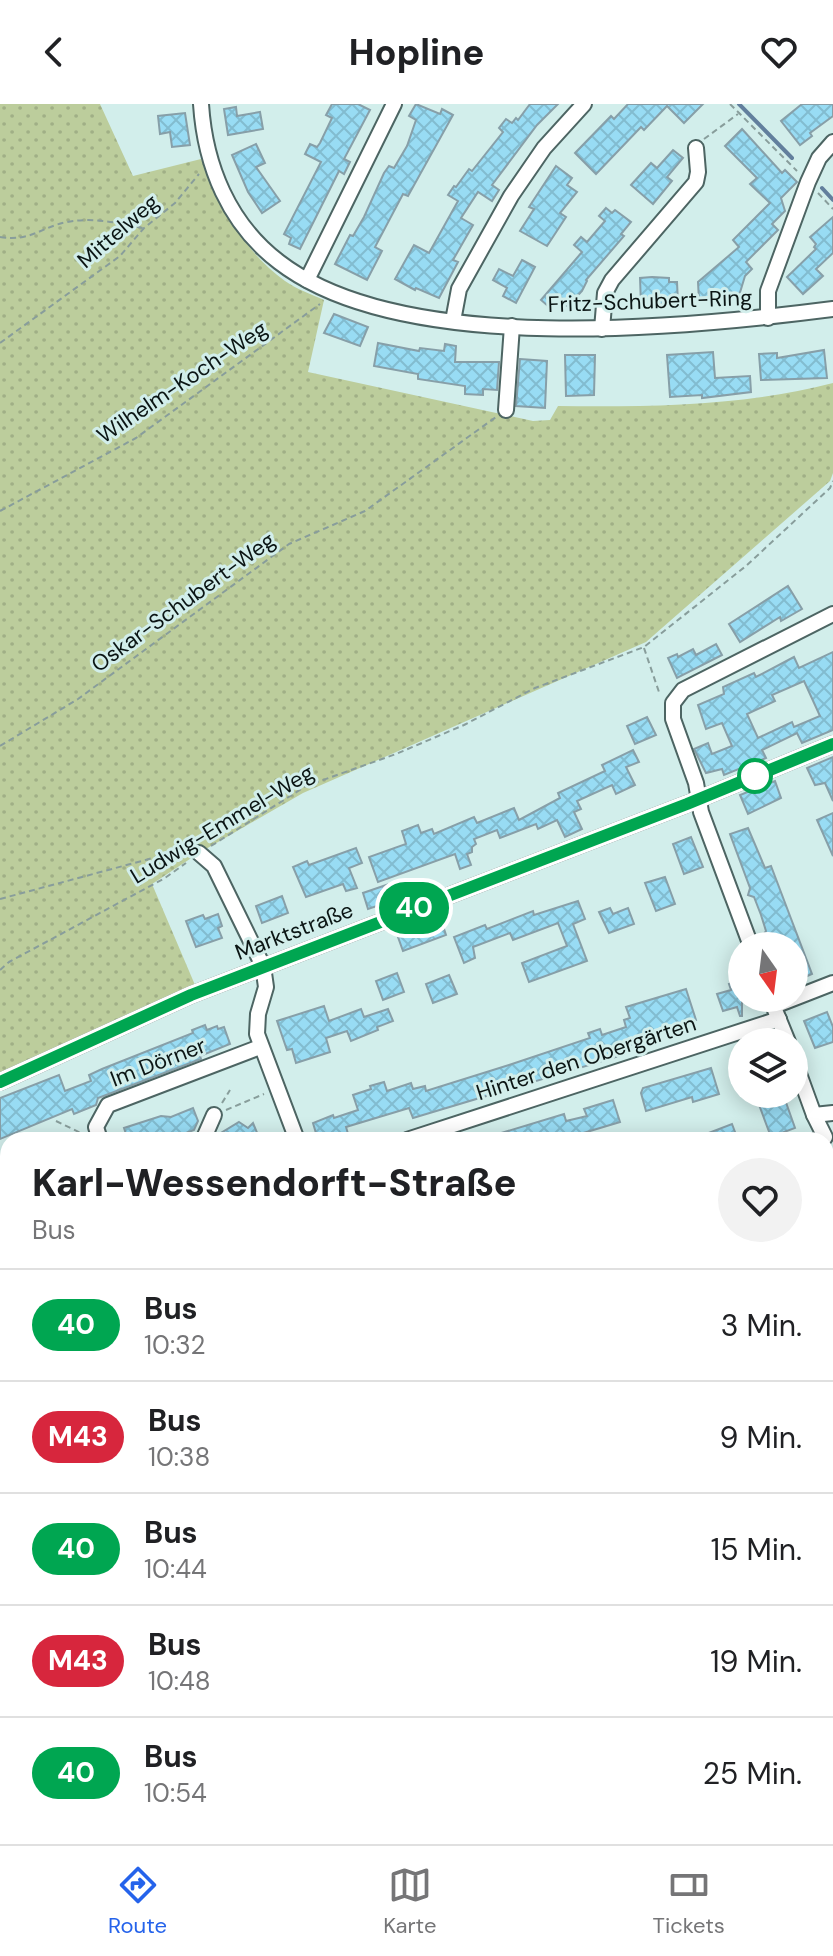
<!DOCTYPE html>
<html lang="de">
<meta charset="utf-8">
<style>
:root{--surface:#fff;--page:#f2f2f2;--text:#202124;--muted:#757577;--line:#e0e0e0;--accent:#2563eb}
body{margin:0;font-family:"DM Sans",sans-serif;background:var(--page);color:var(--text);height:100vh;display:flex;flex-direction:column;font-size:30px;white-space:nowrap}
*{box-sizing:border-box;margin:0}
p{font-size:26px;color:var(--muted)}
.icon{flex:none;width:44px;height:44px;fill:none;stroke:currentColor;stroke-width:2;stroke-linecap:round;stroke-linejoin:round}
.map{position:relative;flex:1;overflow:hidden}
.side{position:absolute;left:0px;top:1028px;width:834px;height:712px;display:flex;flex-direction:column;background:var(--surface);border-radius:24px 24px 0 0;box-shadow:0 4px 20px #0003}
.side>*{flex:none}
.badge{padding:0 16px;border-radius:26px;font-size:28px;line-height:52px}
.needle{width:52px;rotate:166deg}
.controls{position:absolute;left:728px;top:828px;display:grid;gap:16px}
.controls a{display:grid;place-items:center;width:80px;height:80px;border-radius:50%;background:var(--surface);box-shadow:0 4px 20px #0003;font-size:40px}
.map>.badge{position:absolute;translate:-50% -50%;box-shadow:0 0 0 4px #fff}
.round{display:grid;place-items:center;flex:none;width:84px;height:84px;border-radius:42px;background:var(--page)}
.summary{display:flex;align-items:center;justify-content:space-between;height:136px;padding:0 32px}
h1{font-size:38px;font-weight:800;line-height:60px}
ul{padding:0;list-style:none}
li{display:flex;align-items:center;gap:24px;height:112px;padding:0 32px;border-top:2px solid var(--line)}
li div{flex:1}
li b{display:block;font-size:30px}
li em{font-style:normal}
li .badge{min-width:88px;font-weight:700;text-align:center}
header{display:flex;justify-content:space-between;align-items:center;height:104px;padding:0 32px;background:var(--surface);font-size:36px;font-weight:800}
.tab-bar{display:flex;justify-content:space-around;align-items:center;height:112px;border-top:2px solid var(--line);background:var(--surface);font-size:22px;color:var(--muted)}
.tab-bar a{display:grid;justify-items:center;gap:4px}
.tab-bar .selected{color:var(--accent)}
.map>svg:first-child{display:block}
.grass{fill:url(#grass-dots)}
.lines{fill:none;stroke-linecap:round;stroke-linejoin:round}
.stream{stroke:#627f9d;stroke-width:4}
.building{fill:url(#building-cross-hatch);stroke:#879fa8;stroke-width:2;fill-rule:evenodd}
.minor-casing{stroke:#4d6563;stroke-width:18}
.major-casing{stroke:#fff;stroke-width:22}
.path{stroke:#889d9b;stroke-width:2;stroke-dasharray:6 4;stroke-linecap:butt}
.minor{stroke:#fff;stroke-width:14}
.major{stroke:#a6d4b8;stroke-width:18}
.line-casing{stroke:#fff;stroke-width:18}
.line{stroke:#00a651;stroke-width:12}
.stop-dot{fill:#fff;stroke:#00a651;stroke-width:4}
.labels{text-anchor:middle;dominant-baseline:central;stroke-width:6;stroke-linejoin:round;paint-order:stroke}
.street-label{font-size:22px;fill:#0b1514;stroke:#d2eeeb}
</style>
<header><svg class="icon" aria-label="back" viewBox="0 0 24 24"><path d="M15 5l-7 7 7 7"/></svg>Hopline<svg class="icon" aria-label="heart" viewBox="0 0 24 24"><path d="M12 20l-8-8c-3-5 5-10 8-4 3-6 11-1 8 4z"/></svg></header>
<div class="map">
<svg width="833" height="1740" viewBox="0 0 833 1740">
<defs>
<pattern id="grass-dots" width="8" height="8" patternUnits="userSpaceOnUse" patternTransform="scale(2)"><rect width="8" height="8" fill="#bccd9c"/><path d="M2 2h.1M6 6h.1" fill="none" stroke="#a0af86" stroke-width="1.8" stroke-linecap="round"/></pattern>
<pattern id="building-cross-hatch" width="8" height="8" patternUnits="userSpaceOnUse" patternTransform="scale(2)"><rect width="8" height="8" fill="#98dcf4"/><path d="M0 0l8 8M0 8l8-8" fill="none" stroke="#82bcd0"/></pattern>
</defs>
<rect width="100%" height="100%" fill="#d2eeeb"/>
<g class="grass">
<path d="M0,0H100L133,72L201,55C220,101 243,147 285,177C296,185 311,190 324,196L308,268L533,317L550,316L558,302C650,303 744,302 833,279V369L830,377L646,538L303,689L199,749L152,780L195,881L0,973Z"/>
<polygon points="0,1357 8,1360 8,1528 0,1528"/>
<polygon points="833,1473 833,1633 826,1631 826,1474"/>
<polygon points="309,1732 397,1732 399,1740 309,1740"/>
</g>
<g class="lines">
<g class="stream">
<polyline points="739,0 792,54"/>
<polyline points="822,84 833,96"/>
</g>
</g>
<g class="building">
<polygon points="332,0 358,0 370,6 344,55 350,58 344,70 339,67 300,145 289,140 291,134 284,130 321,58 305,50 310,40 317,43 320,39 332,14 326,11"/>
<polygon points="416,0 440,10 442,5 453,11 408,92 403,90 375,143 382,147 367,176 335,160 350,131 353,132 364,113 384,69 389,62 394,64 407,42 416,16 409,12"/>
<polygon points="530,0 558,0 537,21 492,81 499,86 492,97 478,88 461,114 473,121 453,156 458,158 439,194 416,184 415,186 395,175 414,141 429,149 458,97 448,91 454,82 456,83 469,65 472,67 503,28 499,24 506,15 512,19 516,14 518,16"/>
<polygon points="628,0 703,0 684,19 667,2 644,26 641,23 596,70 575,49 611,12 614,15"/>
<polygon points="802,0 833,0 833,12 810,29 812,32 800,41 781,17"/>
<polygon points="236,3 237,12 260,8 263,25 228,31 224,5"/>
<polygon points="185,9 190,41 172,43 170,28 160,30 158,12"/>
<polygon points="742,25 782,69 785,66 797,78 781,94 785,107 772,120 778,126 746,158 752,165 745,172 738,195 699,197 698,178 739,143 733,136 770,99 750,80 757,74 725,42"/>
<polygon points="256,40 265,59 256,63 280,97 262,109 248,88 232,51"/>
<polygon points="673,46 683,54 667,73 672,77 653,100 631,81 651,59 657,64"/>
<polygon points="556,62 572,74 567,81 577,88 560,109 566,113 547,142 520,127 534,105 529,103"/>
<polygon points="606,104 612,109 615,106 631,118 621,130 624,132 586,176 587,177 582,187 568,202 548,202 541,196 582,148 574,141 581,133 587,138 605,117 599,112"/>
<polygon points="833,113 833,149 816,165 823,172 803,190 787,173 816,145 814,143 816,140 810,133"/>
<polygon points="522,156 535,163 516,199 503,192 507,184 493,176 499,165 513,172"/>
<polygon points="652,173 669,174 669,178 677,178 678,199 641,201 640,174"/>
<polygon points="334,210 368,223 360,242 324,229"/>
<polygon points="378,239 419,247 420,244 444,247 445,240 456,242 455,258 499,258 497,286 483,285 483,291 465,290 465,282 418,275 418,270 374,262"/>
<polygon points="824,246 827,274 761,276 759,250 777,249 777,254"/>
<polygon points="713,248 715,274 750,272 751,288 702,294 702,291 670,293 667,251"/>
<polygon points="565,251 595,251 594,291 566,292"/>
<polygon points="520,255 547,257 545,304 516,302"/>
<polygon points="788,482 802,505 781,517 780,513 740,538 729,520"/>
<polygon points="716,540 722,551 677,574 668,554 677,550 678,553 693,545 696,551"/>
<path d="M833,548V626L802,639L797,629L762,646L766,654L724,671L722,665L706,669L694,645L708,639L712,650L732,642L722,619L706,625L698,601L724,590L723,583L754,569L756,573L794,553L799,564ZM804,577L820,612L794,623L792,618L758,634L747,610L775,597L772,591Z"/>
<polygon points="647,613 656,631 635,640 627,622"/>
<polygon points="633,646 639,658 626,663 635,681 616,690 612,681 577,697 581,705 574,708 582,725 565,733 557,716 538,725 536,720 500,734 497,726 474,735 476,740 472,743 472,748 467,750 471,761 460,765 455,750 378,778 369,753 406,740 402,727 418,721 421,729 432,725 434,730 474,713 477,719 514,704 519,716 560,694 558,689 605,667 602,661"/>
<polygon points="833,653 833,697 825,679 815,681 807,664"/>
<polygon points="775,677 781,694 748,710 740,691"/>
<polygon points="833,709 833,752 817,716"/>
<polygon points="748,724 765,764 771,762 812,870 805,873 802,878 794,874 794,842 775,842 763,831 766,827 761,811 754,793 748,791 750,784 730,730"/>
<polygon points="691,733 703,763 684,770 673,740"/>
<polygon points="356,744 362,759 349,764 357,784 346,787 343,780 306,793 293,763 307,757 309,761"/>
<polygon points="665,773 675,800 656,807 645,779"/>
<polygon points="389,780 395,796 368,805 363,789"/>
<polygon points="282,792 288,809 262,819 256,802"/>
<polygon points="578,797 585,815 573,820 587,857 529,878 522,859 567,842 558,819 513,836 510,829 473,843 475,854 464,859 454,833 485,821 487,825 533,807 534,811"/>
<polygon points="610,804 613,810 628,804 634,820 609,829 599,808"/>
<polygon points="218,810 222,822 218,824 222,834 196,843 186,817 203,811 205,815"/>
<polygon points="441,816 446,831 403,847 398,833"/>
<polygon points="397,869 404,888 383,896 376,877"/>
<polygon points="449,871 457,890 433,899 426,880"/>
<polygon points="742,876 742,912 740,912 737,903 723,907 717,890 731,886 729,880"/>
<polygon points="686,885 696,916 658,928 660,932 619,945 614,949 616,953 413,1014 409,1004 346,1023 349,1033 318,1036 313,1019 333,1011 334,1014 358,1006 353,991 371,985 370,982 384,978 387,987 411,979 413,985 425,982 426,987 509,961 590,934 588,929 600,925 602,931 626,923 624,916 630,914 626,903"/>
<polygon points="324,902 329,917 361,905 364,913 388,905 393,917 377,923 378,926 351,937 347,927 326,934 330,948 296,959 292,945 287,946 277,917"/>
<polygon points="827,908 833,923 833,938 815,944 804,917"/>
<polygon points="205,921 207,926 217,922 218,925 224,923 230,940 200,952 201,955 98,994 96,1001 74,1010 72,1005 0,1035 0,994 59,971 65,987 91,977 89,971 102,965 193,929 192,926"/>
<polygon points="711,964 719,990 693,998 692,993 646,1007 641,989 643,984"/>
<polygon points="755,990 783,990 795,1024 771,1033"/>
<polygon points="613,996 620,1018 560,1036 488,1036 488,1033 564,1010 566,1017 587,1012 584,1005"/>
<polygon points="193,1004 198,1017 194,1026 168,1036 128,1036 124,1024 161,1012 171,1013"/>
<polygon points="239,1018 248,1024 253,1019 258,1031 249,1036 214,1036 216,1032"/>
<polygon points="732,1020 738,1036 693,1036 693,1035"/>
</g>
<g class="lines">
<defs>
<g id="minor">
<path d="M201,0C205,62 229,120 279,158C402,253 686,224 833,205"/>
<polyline points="307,176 394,0"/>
<polyline points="768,214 768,187 808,78 819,54 833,38"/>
<polyline points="453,217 459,185 511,92 544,44 584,0"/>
<polyline points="602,225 605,189 612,176 696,78 698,68 696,44"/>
<polyline points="506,306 512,222"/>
<polyline points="199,749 214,762 263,862 266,883 258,910 257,930 297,1036"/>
<polyline points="751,842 701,708 696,679 673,615 673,599 683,586 833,510"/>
<polyline points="774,902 833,879"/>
<polyline points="775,906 788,938"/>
<polyline points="794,956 814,1011 825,1033 817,1036"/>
<polyline points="0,978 191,891 687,700 833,640"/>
<polyline points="814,1011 833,1009"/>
<polyline points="100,1036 96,1023 108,1001 260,943"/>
<polyline points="203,1036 214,1011"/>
<polyline points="407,1036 779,915"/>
<polyline points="0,1126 8,1123"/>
<polyline points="826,1196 833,1195"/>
<polyline points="0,1277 8,1280"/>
<polyline points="826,1292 833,1282"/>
</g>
<g id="major">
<polyline points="0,1343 8,1346"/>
<polyline points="826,1657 833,1659"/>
<polyline points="516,1740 522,1732"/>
</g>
</defs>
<use href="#minor" class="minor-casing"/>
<use href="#major" class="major-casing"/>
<g class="path">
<polyline points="730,0 797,67"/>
<polyline points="704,35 738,10"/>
<polyline points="818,89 833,105"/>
<path d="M0,133C31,138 41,123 67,118C94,113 118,119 143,124"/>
<polyline points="0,239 120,152 144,124 175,99 199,70"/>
<polyline points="0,407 136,334 320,200"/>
<polyline points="644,544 660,591"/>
<polyline points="0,642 78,595 289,440 365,407 496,313"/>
<polyline points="211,742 306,682 396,650 464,621 535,584 644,543 746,462 830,384 833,377"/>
<polyline points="0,795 164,751 186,749"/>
<polyline points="0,866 9,858 165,774 186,759"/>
<polyline points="222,999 230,986"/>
<polyline points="226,1006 264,990"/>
<polyline points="56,1017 85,1031"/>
<polyline points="830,1045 833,1054"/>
<polyline points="0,1069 8,1091"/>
<polyline points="0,1169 8,1176"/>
<polyline points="0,1539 1,1536"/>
<polyline points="0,1605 8,1598"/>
<polyline points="674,1732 677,1740"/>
</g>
<use href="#minor" class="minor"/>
<use href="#major" class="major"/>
</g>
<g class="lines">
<defs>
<polyline id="line" points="0,978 191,891 687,700 833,640"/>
</defs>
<use href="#line" class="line-casing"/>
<use href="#line" class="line"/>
</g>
<circle class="stop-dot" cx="755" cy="672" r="16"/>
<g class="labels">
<g class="street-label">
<text transform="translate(118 127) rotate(-41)">Mittelweg</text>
<text transform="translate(650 197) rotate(-2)">Fritz-Schubert-Ring</text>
<text transform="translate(182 278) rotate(-34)">Wilhelm-Koch-Weg</text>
<text transform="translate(183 498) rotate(-36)">Oskar-Schubert-Weg</text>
<text transform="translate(222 720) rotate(-31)">Ludwig-Emmel-Weg</text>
<text transform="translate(294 827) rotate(-21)">Marktstraße</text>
<text transform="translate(586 954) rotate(-18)">Hinter den Obergärten</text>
<text transform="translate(158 958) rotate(-21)">Im Dörner</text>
</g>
</g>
</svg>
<div class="controls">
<a><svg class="needle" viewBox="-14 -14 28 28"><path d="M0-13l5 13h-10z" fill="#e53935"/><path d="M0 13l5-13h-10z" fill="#757577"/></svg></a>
<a><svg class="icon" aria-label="layers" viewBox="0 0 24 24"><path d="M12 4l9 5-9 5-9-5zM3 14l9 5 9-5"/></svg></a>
</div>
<b class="badge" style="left:414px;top:804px;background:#00a651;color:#fff">40</b>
<section class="side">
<div class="summary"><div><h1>Karl-Wessendorft-Straße</h1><p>Bus</p></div><a class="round"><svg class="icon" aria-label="heart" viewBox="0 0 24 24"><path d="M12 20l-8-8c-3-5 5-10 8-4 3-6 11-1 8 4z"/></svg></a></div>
<ul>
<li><span class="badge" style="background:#00a651;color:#fff">40</span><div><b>Bus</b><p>10:32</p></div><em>3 Min.</em></li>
<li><span class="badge" style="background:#d7263d;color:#fff">M43</span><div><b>Bus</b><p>10:38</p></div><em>9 Min.</em></li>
<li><span class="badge" style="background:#00a651;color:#fff">40</span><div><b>Bus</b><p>10:44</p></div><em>15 Min.</em></li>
<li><span class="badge" style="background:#d7263d;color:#fff">M43</span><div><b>Bus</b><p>10:48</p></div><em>19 Min.</em></li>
<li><span class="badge" style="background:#00a651;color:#fff">40</span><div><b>Bus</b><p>10:54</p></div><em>25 Min.</em></li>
</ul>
</section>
</div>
<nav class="tab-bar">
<a class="selected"><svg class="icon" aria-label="directions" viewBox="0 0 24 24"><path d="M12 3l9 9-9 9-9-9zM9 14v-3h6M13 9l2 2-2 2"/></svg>Route</a>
<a><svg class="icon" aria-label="map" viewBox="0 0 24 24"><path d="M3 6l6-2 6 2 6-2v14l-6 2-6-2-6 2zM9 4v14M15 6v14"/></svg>Karte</a>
<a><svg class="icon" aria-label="tickets" viewBox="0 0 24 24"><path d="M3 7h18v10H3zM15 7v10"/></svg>Tickets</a>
</nav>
